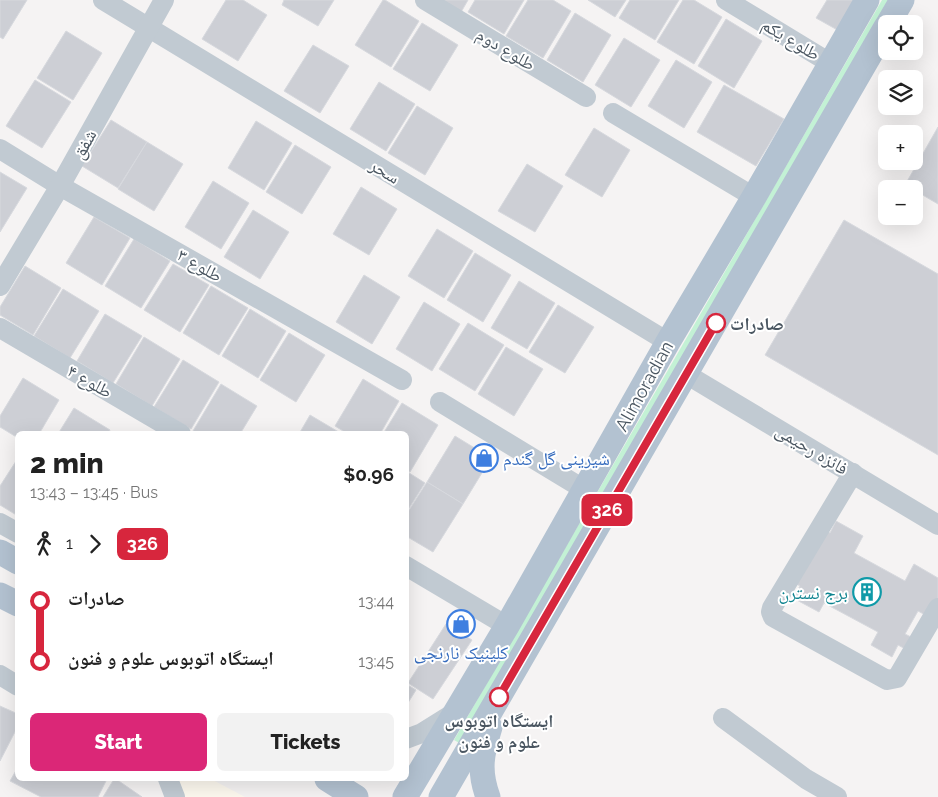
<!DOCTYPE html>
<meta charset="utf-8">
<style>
:root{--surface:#fff;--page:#f2f2f2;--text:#222;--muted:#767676;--accent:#db2777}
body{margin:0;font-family:Raleway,"Noto Naskh Arabic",sans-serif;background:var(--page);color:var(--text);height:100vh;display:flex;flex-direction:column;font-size:19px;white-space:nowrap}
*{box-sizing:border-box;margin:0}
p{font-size:16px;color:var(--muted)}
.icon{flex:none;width:28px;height:28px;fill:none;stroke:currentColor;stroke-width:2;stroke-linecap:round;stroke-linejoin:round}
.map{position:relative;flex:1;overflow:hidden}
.side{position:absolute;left:15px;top:431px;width:394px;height:350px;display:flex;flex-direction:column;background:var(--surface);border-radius:8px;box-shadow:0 5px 20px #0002}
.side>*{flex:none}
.badge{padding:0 10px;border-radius:8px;font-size:18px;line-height:32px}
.fabs{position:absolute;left:878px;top:15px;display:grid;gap:10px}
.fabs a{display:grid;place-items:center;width:45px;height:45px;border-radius:8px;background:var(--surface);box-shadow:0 5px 20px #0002;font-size:25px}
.map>.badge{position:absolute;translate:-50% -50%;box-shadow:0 0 0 2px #fff}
.legs{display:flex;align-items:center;gap:8px;height:55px;padding:0 15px;font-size:16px}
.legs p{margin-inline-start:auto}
.headline{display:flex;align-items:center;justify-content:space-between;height:85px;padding:0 15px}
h1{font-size:28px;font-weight:800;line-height:38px}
.primary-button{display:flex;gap:10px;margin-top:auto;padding:10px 15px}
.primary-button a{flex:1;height:58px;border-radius:8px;background:var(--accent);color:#fff;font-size:20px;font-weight:800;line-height:58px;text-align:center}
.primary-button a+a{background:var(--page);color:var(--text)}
ul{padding:0 15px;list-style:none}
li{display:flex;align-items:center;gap:18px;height:60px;font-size:19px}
li i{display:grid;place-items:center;width:8px;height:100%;margin:0 6px;background:currentColor}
li i::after{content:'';width:12px;height:12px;margin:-6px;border:4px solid;border-radius:50%;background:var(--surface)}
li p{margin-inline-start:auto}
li:first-child i{background:linear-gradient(#0000 50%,currentColor 0)}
li:last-child i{background:linear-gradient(currentColor 50%,#0000 0)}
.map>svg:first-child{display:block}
.commercial{fill:#fdf9ef}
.green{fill:#c3f1d5}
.building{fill:#cdcfd5;stroke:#d7d9de}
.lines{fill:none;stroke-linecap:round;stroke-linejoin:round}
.minor{stroke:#c1cad2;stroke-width:20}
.major{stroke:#b3c2d1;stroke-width:25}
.line-1-casing{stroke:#fff;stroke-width:11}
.line-1{stroke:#d7263d;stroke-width:8}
.stop-1-dot{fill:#fff;stroke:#d7263d;stroke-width:2.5}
.labels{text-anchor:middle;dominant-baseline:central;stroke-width:4;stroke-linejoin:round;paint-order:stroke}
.street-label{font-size:18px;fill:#4a5661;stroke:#fff}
.stop-label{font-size:18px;font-weight:bold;fill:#4a5661;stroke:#fff;text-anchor:start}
.shop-label{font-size:18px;fill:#366cbe;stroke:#fff;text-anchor:start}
.culture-label{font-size:18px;fill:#0d838f;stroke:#fff;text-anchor:end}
</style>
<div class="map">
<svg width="938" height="797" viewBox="0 0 938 797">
<rect width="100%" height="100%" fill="#f5f3f3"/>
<polygon class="commercial" points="177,779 211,779 245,797 168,797"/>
<polygon class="green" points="882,0 892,0 461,744 454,740"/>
<g class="building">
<polygon points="0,0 27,0 3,39 0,37"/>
<polygon points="226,0 243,0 267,15 238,61 202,39"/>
<polygon points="284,0 334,0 318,26 282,5"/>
<polygon points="383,0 385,0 419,21 391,67 355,45"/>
<polygon points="437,0 468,0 460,14"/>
<polygon points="475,0 524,0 504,34 468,12"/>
<polygon points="528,0 553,0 571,11 543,58 506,36"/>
<polygon points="588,0 626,0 615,17"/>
<polygon points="630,0 679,0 655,40 619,18"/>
<polygon points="683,0 694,0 722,17 694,64 657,42"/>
<polygon points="827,0 860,0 841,32 816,18"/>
<polygon points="575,13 611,35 583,82 547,60"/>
<polygon points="726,19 762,41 734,88 698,66"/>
<polygon points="422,23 458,45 430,91 393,69"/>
<polygon points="66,31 102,53 73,100 37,78"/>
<polygon points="624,38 660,60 631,107 595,85"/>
<polygon points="313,45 349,66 320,113 284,91"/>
<polygon points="676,60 712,82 684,128 648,106"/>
<polygon points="35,80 71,102 42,148 6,126"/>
<polygon points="379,82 415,104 386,151 350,129"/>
<polygon points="724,85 784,119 756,166 697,132"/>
<polygon points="417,106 453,128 425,175 388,153"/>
<polygon points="111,120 147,142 118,188 82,166"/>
<polygon points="256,121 292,143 264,190 228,168"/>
<polygon points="938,127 938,204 914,190 914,189 905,185"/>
<polygon points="594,128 630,150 602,197 565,175"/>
<polygon points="147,142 183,164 154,211 118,189"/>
<polygon points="295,145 331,167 302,214 266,192"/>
<polygon points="527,164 563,186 535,232 498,211"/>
<polygon points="0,172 27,188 0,232"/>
<polygon points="213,181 249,203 221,249 185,227"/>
<polygon points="361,187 397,209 369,255 333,234"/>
<polygon points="253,210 289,232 260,279 224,257"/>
<polygon points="94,217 130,238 102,285 66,263"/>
<polygon points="844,220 938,274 938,455 765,355"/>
<polygon points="437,229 473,251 444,298 408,276"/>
<polygon points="134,239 170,261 141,308 105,286"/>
<polygon points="475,253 511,275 483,322 447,300"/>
<polygon points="173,264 209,285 180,332 144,310"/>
<polygon points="25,266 61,288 33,335 0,315 0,307"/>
<polygon points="364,275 400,297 372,344 336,322"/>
<polygon points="519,281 555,303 527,349 491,328"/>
<polygon points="211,286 248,308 219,355 183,333"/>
<polygon points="63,289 99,311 70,358 34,336"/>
<polygon points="424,302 460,324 432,371 396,349"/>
<polygon points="558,305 594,327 565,373 529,352"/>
<polygon points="250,309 286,331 258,378 222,356"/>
<polygon points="105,314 142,336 113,383 77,361"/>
<polygon points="468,323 504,345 475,391 439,369"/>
<polygon points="289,333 325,355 296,402 260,380"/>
<polygon points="144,337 180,359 152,406 116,384"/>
<polygon points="506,347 543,369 514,416 478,394"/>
<polygon points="183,360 219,382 191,429 154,407"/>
<polygon points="23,378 59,400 39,434 18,434 18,438 0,427 0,416"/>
<polygon points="363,379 399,401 380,434 348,434 335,426"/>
<polygon points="221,384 257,406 240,434 198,434 193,431"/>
<polygon points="402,403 438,425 410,472 406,470 406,434 383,434"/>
<polygon points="74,408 110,430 108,434 58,434"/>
<polygon points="310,415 342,434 299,434"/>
<polygon points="455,436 491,458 463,504 427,482"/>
<polygon points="18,458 18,516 0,505 0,486"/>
<polygon points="406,471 425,483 406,513"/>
<polygon points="427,482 463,504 433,552 406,536 406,515"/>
<polygon points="836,521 863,536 854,553 905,581 914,564 938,578 938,601 929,617 918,611 905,634 915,639 909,651 898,645 892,657 871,645 878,632 824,603 819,612 793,598 800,586 793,582 823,529 830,533"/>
<polygon points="446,624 472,640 433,699 408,683"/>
<polygon points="406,684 416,690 406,706"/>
<polygon points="0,706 18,714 18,726 0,761"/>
<polygon points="18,767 18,779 107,779 98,797 41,797 10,781"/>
<polygon points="114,779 116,779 142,797 103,797"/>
</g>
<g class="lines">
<g class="minor">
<polyline points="103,0 668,342"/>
<polyline points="425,0 586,97"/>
<polyline points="726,0 830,63"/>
<polyline points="613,113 754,197"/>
<polyline points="0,149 60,186 402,380"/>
<polyline points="0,286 60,186 164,0"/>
<polyline points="0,328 181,434"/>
<polyline points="686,374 938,525"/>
<polyline points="440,402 585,490"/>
<polyline points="853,473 772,608 771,612 773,617 887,680 897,678 938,608"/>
<polyline points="0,523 18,533"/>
<polyline points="406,566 507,626"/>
<polyline points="0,675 18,686"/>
<polyline points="723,718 806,779 837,797"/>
<polyline points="406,739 422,733 454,713"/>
<polyline points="168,779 175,797"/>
</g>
<g class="major">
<polyline points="888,24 902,0"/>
<polyline points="0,552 18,562"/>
<polyline points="0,595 18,604"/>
<polyline points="327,779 356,797"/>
<polyline points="405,797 507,626 668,342 754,197 867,0"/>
<polyline points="441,797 886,27"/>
<path d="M488,797C478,770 482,753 490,727"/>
</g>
</g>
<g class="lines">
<defs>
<polyline id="line-1" points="499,697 716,323"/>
</defs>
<use href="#line-1" class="line-1-casing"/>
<use href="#line-1" class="line-1"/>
</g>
<defs>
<symbol id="shop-ring" viewBox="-11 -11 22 22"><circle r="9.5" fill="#fff" stroke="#3f7fe0" stroke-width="1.5"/><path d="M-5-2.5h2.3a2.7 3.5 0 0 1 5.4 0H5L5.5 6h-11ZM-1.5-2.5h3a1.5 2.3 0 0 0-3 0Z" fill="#3f7fe0"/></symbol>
<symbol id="building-ring" viewBox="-11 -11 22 22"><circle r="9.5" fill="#fff" stroke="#0f9aa8" stroke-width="1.5"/><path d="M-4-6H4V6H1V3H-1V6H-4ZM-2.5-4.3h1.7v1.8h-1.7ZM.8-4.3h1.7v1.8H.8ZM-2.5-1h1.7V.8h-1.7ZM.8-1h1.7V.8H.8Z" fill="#0f9aa8"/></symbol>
</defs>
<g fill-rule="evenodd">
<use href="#shop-ring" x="468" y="442" width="32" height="32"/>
<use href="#building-ring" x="851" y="576" width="32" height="32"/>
<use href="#shop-ring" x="445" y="608" width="32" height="32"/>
</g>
<g class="stop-1-dot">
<circle cx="716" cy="323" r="9"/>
<circle cx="499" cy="697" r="9"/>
</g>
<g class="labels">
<g class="street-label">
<text transform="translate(791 39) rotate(31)">طلوع یکم</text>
<text transform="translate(506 49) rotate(31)">طلوع دوم</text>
<text transform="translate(84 144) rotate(-61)">شفق</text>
<text transform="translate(385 171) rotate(31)">سحر</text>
<text transform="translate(200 265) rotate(30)">طلوع ۳</text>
<text transform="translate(90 381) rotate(30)">طلوع ۴</text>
<text transform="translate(644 386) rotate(-61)">Alimoradian</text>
<text transform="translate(812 449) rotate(31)">فائزه رحیمی</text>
</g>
<g class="stop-label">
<text x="730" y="323">صادرات</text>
<text x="499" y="720" text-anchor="middle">ایستگاه اتوبوس<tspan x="499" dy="21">علوم و فنون</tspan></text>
</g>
<g class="shop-label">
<text x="503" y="458">شیرینی گل گندم</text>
<text x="461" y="652" text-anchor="middle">کلینیک نارنجی</text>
</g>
<g class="culture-label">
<text x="848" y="592">برج نسترن</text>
</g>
</g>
</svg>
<div class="fabs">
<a><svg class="icon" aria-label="locate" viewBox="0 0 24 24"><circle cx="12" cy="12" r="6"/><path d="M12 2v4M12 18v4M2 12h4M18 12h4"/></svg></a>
<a><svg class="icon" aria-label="layers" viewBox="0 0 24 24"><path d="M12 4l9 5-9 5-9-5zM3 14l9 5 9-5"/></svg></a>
<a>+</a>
<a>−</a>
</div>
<b class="badge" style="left:607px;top:510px;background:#d7263d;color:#fff">326</b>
<section class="side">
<div class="headline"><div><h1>2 min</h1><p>13:43 – 13:45 · Bus</p></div><b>$0.96</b></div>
<div class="legs"><svg class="icon" aria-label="walk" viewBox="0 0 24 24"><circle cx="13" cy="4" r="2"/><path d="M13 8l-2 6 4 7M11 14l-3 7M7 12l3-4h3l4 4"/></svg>1<svg class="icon" aria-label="forward" viewBox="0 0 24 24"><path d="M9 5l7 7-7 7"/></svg><b class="badge" style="background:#d7263d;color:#fff">326</b></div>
<ul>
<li><i style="color:#d7263d"></i><b>صادرات</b><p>13:44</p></li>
<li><i style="color:#d7263d"></i><b>ایستگاه اتوبوس علوم و فنون</b><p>13:45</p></li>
</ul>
<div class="primary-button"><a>Start</a><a>Tickets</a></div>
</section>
</div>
